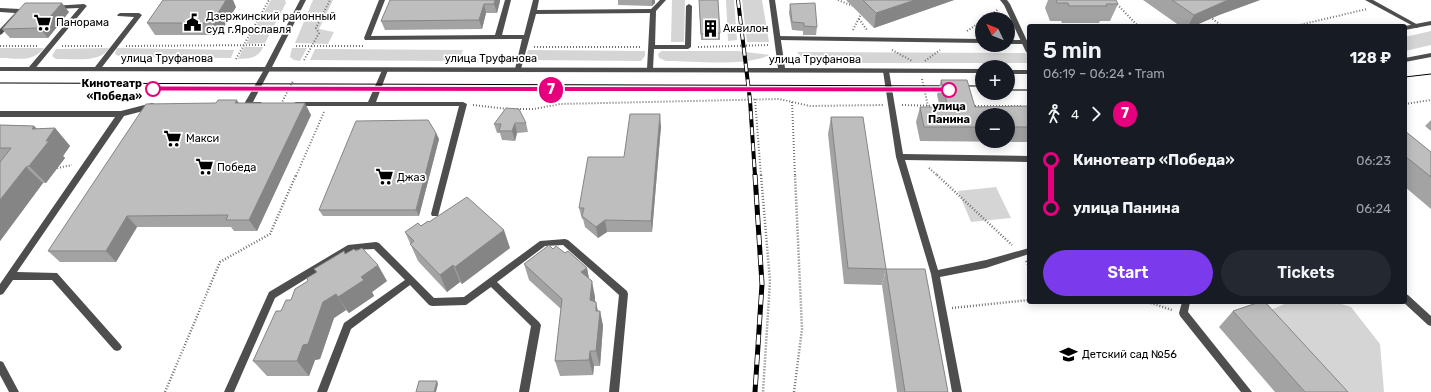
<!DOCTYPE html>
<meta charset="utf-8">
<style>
:root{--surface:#171b24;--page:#242831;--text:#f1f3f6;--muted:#9ea1a6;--accent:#7c3aed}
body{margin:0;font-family:Rubik,sans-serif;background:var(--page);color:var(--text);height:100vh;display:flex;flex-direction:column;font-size:15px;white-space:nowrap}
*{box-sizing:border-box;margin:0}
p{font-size:13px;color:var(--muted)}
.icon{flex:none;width:22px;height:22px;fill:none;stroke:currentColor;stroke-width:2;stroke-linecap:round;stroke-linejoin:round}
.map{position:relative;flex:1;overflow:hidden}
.panel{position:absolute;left:1027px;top:24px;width:380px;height:280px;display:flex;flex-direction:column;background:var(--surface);border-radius:4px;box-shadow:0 2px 10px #0003}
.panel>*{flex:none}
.badge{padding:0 8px;border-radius:13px;font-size:14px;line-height:26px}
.needle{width:26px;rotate:313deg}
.buttons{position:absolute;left:975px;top:12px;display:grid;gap:8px}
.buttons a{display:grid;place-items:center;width:40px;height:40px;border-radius:50%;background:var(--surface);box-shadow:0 2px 10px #0003;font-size:20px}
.map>.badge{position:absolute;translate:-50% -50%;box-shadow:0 0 0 2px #fff}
.legs{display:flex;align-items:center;gap:6px;height:44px;padding:0 16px;font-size:13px}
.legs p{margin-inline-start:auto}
.headline{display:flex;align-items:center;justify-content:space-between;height:68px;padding:0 16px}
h1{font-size:22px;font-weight:600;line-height:30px}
.primary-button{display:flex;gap:8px;margin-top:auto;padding:8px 16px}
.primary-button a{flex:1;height:46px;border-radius:24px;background:var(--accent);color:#fff;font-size:16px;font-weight:600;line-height:46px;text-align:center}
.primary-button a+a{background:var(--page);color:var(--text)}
ul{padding:0 16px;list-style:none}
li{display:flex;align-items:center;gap:14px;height:48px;font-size:15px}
li i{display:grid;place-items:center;width:6px;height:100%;margin:0 5px;background:currentColor}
li i::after{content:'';width:10px;height:10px;margin:-5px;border:3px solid;border-radius:50%;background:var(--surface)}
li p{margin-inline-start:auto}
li:first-child i{background:linear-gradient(#0000 50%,currentColor 0)}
li:last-child i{background:linear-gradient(currentColor 50%,#0000 0)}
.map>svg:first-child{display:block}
.green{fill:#d5d5d5}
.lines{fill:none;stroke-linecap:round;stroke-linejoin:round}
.path-far1{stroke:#707070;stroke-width:2;stroke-dasharray:1 2;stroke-linecap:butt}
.path{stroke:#707070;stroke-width:2.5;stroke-dasharray:1 2;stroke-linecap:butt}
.service{fill:#4e4e4e;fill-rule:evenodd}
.minor{fill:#4e4e4e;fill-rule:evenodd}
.tertiary{fill:#4e4e4e;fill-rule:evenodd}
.tram{stroke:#000;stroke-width:1}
.rail-far1-casing{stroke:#000;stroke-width:4}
.rail-casing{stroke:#000;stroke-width:5}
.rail-far1{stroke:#fff;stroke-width:2.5;stroke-dasharray:8;stroke-linecap:butt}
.rail{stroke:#fff;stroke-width:3.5;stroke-dasharray:10;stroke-linecap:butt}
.wall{fill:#a3a3a3;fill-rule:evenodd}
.shaded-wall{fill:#858585}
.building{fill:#bebebe;stroke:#858585}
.line-1{fill:#e6007e;stroke:#fff}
.stop-1-dot{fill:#fff;stroke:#e6007e;stroke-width:2}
.labels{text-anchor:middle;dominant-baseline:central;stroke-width:3.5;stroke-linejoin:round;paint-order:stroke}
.poi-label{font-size:11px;fill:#000;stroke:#fff;text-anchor:start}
.street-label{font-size:11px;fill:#000;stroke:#fff}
.stop-label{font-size:11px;font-weight:bold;fill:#000;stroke:#fff;text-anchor:end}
</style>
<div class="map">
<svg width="1431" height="392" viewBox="0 0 1431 392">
<rect width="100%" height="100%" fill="#fff"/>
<g class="green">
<polygon points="271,0 285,0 286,3 265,43 246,44"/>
<polygon points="313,0 333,0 319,29 334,32 328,44 295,43"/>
<polygon points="672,0 685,0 684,42 671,42"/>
<polygon points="726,0 734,0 737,40 728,41"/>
<polygon points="742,0 762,0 769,42 747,42"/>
<polygon points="1431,31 1431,45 1405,51 1405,37"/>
<path d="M244,47H263C258,59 249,58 238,59Z"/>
<path d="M0,48H44C32,63 18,58 0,58Z"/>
<path d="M109,48C101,64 71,58 56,59L52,56L56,49Z"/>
<polygon points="117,48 234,50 231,58 122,57 116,55 115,53"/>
<polygon points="292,48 307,48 300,61 294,60 290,57"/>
<polygon points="315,49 463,50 460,58 441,61 310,60"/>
<polygon points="528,50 645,51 645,56 641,61 531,60 526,57"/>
<path d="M661,51H738L770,55C743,67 696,61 666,61L659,58L658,54Z"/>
<path d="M797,52L1029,53V63H819C809,61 803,60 797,52Z"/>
<polygon points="996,187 1011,218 971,222 958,191"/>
<polygon points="1289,302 1335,302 1351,307 1380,344 1384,392 1340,392 1264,313"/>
</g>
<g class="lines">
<g class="path-far1">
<polyline points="838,0 853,6"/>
<polyline points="1113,0 1138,26"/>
<polyline points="1210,17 1222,26"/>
<polyline points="859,19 867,30"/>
<polyline points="984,19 999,9"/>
<polyline points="1295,26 1367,9"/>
<polyline points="853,30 861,14"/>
<polyline points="967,31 982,21"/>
<polyline points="0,46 37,46"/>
<polyline points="62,46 103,46"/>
<polyline points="126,46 267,45"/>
<polyline points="296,46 363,46"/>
<polyline points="988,46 1003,46"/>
<polyline points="534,47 641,47"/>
<polyline points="698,47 769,45"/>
<polyline points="892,50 912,61"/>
<polyline points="236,59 269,0"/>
<polyline points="304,60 319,33 316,28 330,0"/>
<polyline points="925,61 940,50"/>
<polyline points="922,79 928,106"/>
<polyline points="755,99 761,176"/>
<polyline points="792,102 795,176"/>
<polyline points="281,104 293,81"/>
<polyline points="1405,104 1431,100"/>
<polyline points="473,105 508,109"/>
<polyline points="902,105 943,106"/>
<polyline points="972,106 1021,106"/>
<polyline points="517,109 534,109 560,104 779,99 810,106 883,105"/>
<polyline points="57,168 72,165"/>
<polyline points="929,168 938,176"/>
<polyline points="296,176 324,112"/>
</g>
<g class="path">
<polyline points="761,175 770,281 763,392"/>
<polyline points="937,175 1012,245"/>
<polyline points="1026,261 1029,266"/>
<polyline points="1148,302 1172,310"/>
<polyline points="952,308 1029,300"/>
<polyline points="165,392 220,262 270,234 296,175"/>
<polyline points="794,392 802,329 795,175"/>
</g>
<g class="service">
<polygon points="379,0 385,0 371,36 495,35 505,0 511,0 502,35 524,35 533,0 539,0 537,10 651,9 660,0 666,0 656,11 655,45 685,45 686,6 689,4 692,6 691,47 688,49 654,49 653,69 650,71 647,69 650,13 536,14 521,69 518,71 515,69 522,39 365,40 364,38"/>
<polygon points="1000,0 1007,0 1010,4 1029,45 1029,54 1026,52 1004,5"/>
<polygon points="1365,0 1373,0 1420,26 1417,28 1415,27"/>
<polygon points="84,4 87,6 86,7 33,71 29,71 28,69 29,67 79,8 55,9 52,7 53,6"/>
<polygon points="0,8 20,9 23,11 2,34 0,35 0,29 15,13 0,12"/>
<polygon points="120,13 139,13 142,15 99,71 95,71 94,69 95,67 134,17 118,16 117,15"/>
<polygon points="265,68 269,68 270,70 253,102 261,102 262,104 258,106 245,106 244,104"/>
<polygon points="383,68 387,68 388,70 376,102 463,102 467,104 438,216 432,216 431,214 459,106 296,106 292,104 296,102 368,102"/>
<polygon points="884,69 888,69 889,71 903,154 1029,156 1029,162 905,160 938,270 986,260 1029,248 1029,254 986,268 940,277 962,392 952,392 931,274 896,157 883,71"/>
<polygon points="152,103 155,104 156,106 155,108 124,116 17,272 57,273 120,344 122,347 120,350 117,351 114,350 52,280 13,280 3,294 0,295 0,284 115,117 0,117 0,111 121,111"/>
<polygon points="565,239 568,240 627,291 628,294 619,392 609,392 619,295 563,245 545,246 497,282 539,322 541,325 529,392 519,392 531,326 491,287 466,305 432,306 429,305 410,285 351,329 327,392 317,392 344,323 405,280 374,249 353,250 275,298 234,392 224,392 269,292 348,245 376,242 379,243 434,298 464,297 540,241"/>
<polygon points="1405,294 1408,295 1431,316 1431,326 1428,325 1403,302 1405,302"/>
<polygon points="0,361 3,362 19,392 9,392 0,375"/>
</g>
<g class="minor">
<polygon points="1431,21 1431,25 1405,30 1405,26"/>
<polygon points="776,36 982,39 982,43 778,40 775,38"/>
<rect x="1008" y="40" width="21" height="4"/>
<polygon points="1182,302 1190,302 1188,312 1252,392 1241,392 1180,316 1179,313"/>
</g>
<g class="tertiary">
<polygon points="300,0 306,0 272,67 778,68 769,0 775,0 785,68 982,69 982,73 0,71 0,67 265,67"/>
<polygon points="1431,53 1431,57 1405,62 1405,58"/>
<rect x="1008" y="70" width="21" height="4"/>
</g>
<g class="tram">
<polyline points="1405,77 1431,74"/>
<polyline points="0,83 982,86"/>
<polyline points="1008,90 1029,90"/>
</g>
<defs>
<polyline id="rail-far1" points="738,0 750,100 755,176"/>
<polyline id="rail" points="755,175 762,284 755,392"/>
</defs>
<use href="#rail-far1" class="rail-far1-casing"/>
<use href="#rail" class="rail-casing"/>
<use href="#rail-far1" class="rail-far1"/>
<use href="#rail" class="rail"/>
</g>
<g class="wall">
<polygon points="618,0 655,0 655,3 652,6 618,5"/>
<polygon points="699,0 720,33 720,40 701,40"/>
<polygon points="846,0 954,0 874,28"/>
<polygon points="1048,0 1116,0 1118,4 1110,21 1100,21 1099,23 1062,23 1061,21 1050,21 1045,8"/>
<polygon points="1143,0 1260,0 1219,15 1194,26 1180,26"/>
<polygon points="500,1 497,13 486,13 482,29 385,30 381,21"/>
<polygon points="790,4 817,27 816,35 803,35 803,31 792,30 789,13"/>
<polygon points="236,7 219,35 155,35 147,23"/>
<polygon points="69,12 48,38 10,38 2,29"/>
<path d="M941,80L975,107L1029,106V142L920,141L916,122L920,107H940L937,95ZM982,115H1008V141H982Z"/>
<polygon points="216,103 239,103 311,115 257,231 234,231 231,227 137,227 116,262 60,262 48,251"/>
<polygon points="831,117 886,269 882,285 844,284 828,134"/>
<polygon points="1431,120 1431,131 1425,126"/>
<polygon points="526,123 528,132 517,133 515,141 502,140 500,133 497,133 494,124"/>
<polygon points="0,125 34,126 37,129 55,128 70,146 63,156 65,158 46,183 43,183 0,241"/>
<polygon points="661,126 652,232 607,232 598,238 585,227 583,219 582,219 579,208 624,157"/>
<polygon points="1405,131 1431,152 1431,209 1405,187"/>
<polygon points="436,133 439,139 419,216 323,216 319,210"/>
<polygon points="429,222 510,248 462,284 460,282 447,292 418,261 405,232"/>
<polygon points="553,249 565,253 587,268 589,279 595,297 595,301 598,311 600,311 603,326 600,366 594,366 593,375 560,376 555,361 561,309 529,280 524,264"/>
<polygon points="345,254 387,281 372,292 374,296 349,313 346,310 334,318 320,359 315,360 309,376 267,376 253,361 281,311 308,281 317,273 314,269"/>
<polygon points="886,269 948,392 897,392 882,285"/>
<polygon points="1233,311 1348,392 1275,392 1219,327"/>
</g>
<g class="shaded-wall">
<polygon points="226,0 233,0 236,7 219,35 212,23"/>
<polygon points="495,0 500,0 500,1 497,13 494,4"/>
<polygon points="652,0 655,0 655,3 652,6"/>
<polygon points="915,0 954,0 874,28 876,13"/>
<polygon points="1228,0 1260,0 1219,15 1194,26 1188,26 1194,15"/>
<polygon points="62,3 69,12 48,38 40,28"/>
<polygon points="484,4 486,13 482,29 479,20"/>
<polygon points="237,100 244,111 235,103"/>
<polygon points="305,103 311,115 257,231 249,220"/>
<polygon points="660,114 661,126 652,232 651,221"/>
<polygon points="515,123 517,133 515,141 512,131"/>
<polygon points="34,126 47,139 55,128 70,146 63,156 65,158 46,183 29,166 32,129"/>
<polygon points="436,133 439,139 419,216 416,210"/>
<polygon points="26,167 43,183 0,241 0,200"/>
<polygon points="127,216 137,227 116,262 106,251"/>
<polygon points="605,220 607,232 598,238 596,227"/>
<polygon points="504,230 510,248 462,284 455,267"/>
<polygon points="378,265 387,281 372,292 374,296 349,313 338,297 361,277"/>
<polygon points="453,265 460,282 447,292 440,275"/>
<polygon points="587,268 590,284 581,272"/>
<polygon points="592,281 595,297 594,316 590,300"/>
<polygon points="336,294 346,310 334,318 320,359 315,360 309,376 297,361 303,345 323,302"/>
<polygon points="596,302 599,317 600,311 603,326 600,366 596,351"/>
<polygon points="590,351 594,366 593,375 589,360"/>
<polygon points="437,381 438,384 436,392 434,392"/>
</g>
<g class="building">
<polygon points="163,0 226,0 212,23 147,23"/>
<polygon points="390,0 495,0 494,4 484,4 479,20 381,21"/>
<polygon points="699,0 718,0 720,33 701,34"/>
<polygon points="863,0 915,0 876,13"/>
<polygon points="1056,0 1116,0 1118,4 1106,4 1107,6 1069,6 1068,3 1057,3"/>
<polygon points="1172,0 1228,0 1194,15"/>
<polygon points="25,3 62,3 40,28 2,29"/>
<polygon points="815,3 817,27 804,26 804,23 792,22 790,4"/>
<polygon points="941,80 967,80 975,107 1029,106 1029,127 1008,127 1008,115 982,115 982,127 924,127 920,107 948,107"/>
<polygon points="218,100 237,100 235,103 305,103 249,220 226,220 228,215 127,216 106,251 48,251 146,104 216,103"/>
<polygon points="506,108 519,109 526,123 515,123 512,131 499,131 501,124 494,124"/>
<polygon points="630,114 660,114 651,221 605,220 596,227 582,216 584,208 579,208 588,157 624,157"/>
<polygon points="831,117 863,117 886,269 848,268"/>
<polygon points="428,120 436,133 416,210 319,210 356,121"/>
<polygon points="0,125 34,126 32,129 55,128 46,141 49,141 29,166 26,167 0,200 0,162 11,148 0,148"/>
<polygon points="1405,131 1431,152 1431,177 1405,156"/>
<polygon points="467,197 504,230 455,267 453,265 440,275 410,244 414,241 405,232 418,223 421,226 428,221 429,222"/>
<polygon points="549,245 553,249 556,246 565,253 568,251 587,268 581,272 592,281 590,300 596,302 596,311 600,311 596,351 590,351 589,360 555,361 562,299 524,264"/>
<polygon points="362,248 378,265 361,277 364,280 338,297 336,294 323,302 308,344 303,345 297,361 253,361 276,311 281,311 286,300 291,300 295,289 308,281 307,278 317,272 314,269 344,251 345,254 354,249 356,251"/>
<polygon points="886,269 925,269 948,392 905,392"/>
<polygon points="1260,302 1265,302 1348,392 1305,392 1233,311"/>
<polygon points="419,381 437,381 434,392 416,392"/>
</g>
<polygon class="line-1" points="153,86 949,87 953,90 949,92 153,91 150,89"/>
<defs>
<symbol id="supermarket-bare" viewBox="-9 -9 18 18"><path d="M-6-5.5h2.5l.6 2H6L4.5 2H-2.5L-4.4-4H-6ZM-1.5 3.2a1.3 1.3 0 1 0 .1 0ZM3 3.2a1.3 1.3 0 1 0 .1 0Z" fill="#000" stroke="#fff" stroke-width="2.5" paint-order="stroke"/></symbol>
<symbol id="civic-bare" viewBox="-9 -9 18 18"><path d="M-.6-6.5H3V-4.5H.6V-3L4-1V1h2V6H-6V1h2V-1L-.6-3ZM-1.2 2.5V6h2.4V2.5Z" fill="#000" stroke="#fff" stroke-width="2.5" paint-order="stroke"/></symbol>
<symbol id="building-bare" viewBox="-9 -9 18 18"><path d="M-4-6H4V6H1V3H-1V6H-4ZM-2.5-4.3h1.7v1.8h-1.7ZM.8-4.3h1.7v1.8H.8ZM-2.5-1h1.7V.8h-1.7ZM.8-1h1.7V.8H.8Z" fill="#000" stroke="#fff" stroke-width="2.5" paint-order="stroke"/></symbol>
<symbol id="school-bare" viewBox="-9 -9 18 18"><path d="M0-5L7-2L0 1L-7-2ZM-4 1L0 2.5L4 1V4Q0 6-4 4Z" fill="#000" stroke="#fff" stroke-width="2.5" paint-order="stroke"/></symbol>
</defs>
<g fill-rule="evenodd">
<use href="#supermarket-bare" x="30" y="10" width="25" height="25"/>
<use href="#civic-bare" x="180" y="10" width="25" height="25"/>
<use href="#building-bare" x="698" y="16" width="25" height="25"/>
<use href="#supermarket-bare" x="160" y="126" width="25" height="25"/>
<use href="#supermarket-bare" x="192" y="154" width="25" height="25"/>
<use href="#supermarket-bare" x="372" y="164" width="25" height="25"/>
<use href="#school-bare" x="1056" y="342" width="25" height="25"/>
</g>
<g class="stop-1-dot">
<circle cx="153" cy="89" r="7"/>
<circle cx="949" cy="90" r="7"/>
</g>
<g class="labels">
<g class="poi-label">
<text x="206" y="16">Дзержинский районный<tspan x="206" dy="13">суд г.Ярославля</tspan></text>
<text x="56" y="22">Панорама</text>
<text x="723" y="28">Аквилон</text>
<text x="186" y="138">Макси</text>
<text x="217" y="167">Победа</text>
<text x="397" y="177">Джаз</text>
<text x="1082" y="354">Детский сад №56</text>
</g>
<g class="street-label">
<text x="167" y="58">улица Труфанова</text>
<text x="491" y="58">улица Труфанова</text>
<text x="815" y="59">улица Труфанова</text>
</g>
<g class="stop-label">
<text x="142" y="83">Кинотеатр<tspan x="142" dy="13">«Победа»</tspan></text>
<text x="949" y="106" text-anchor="middle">улица<tspan x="949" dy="13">Панина</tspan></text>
</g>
</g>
</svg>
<div class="buttons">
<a><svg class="needle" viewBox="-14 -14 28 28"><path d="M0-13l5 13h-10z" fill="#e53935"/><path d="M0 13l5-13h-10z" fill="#9ea1a6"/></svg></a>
<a>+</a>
<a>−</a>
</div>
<b class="badge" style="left:551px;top:90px;background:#e6007e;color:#fff">7</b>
<section class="panel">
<div class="headline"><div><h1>5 min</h1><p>06:19 – 06:24 · Tram</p></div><b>128 ₽</b></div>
<div class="legs"><svg class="icon" aria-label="walk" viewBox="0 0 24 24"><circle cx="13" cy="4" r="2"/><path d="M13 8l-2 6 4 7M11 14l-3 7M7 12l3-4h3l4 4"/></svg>4<svg class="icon" aria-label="forward" viewBox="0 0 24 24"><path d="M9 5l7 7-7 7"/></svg><b class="badge" style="background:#e6007e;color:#fff">7</b></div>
<ul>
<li><i style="color:#e6007e"></i><b>Кинотеатр «Победа»</b><p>06:23</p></li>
<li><i style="color:#e6007e"></i><b>улица Панина</b><p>06:24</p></li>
</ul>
<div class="primary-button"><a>Start</a><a>Tickets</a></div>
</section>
</div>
